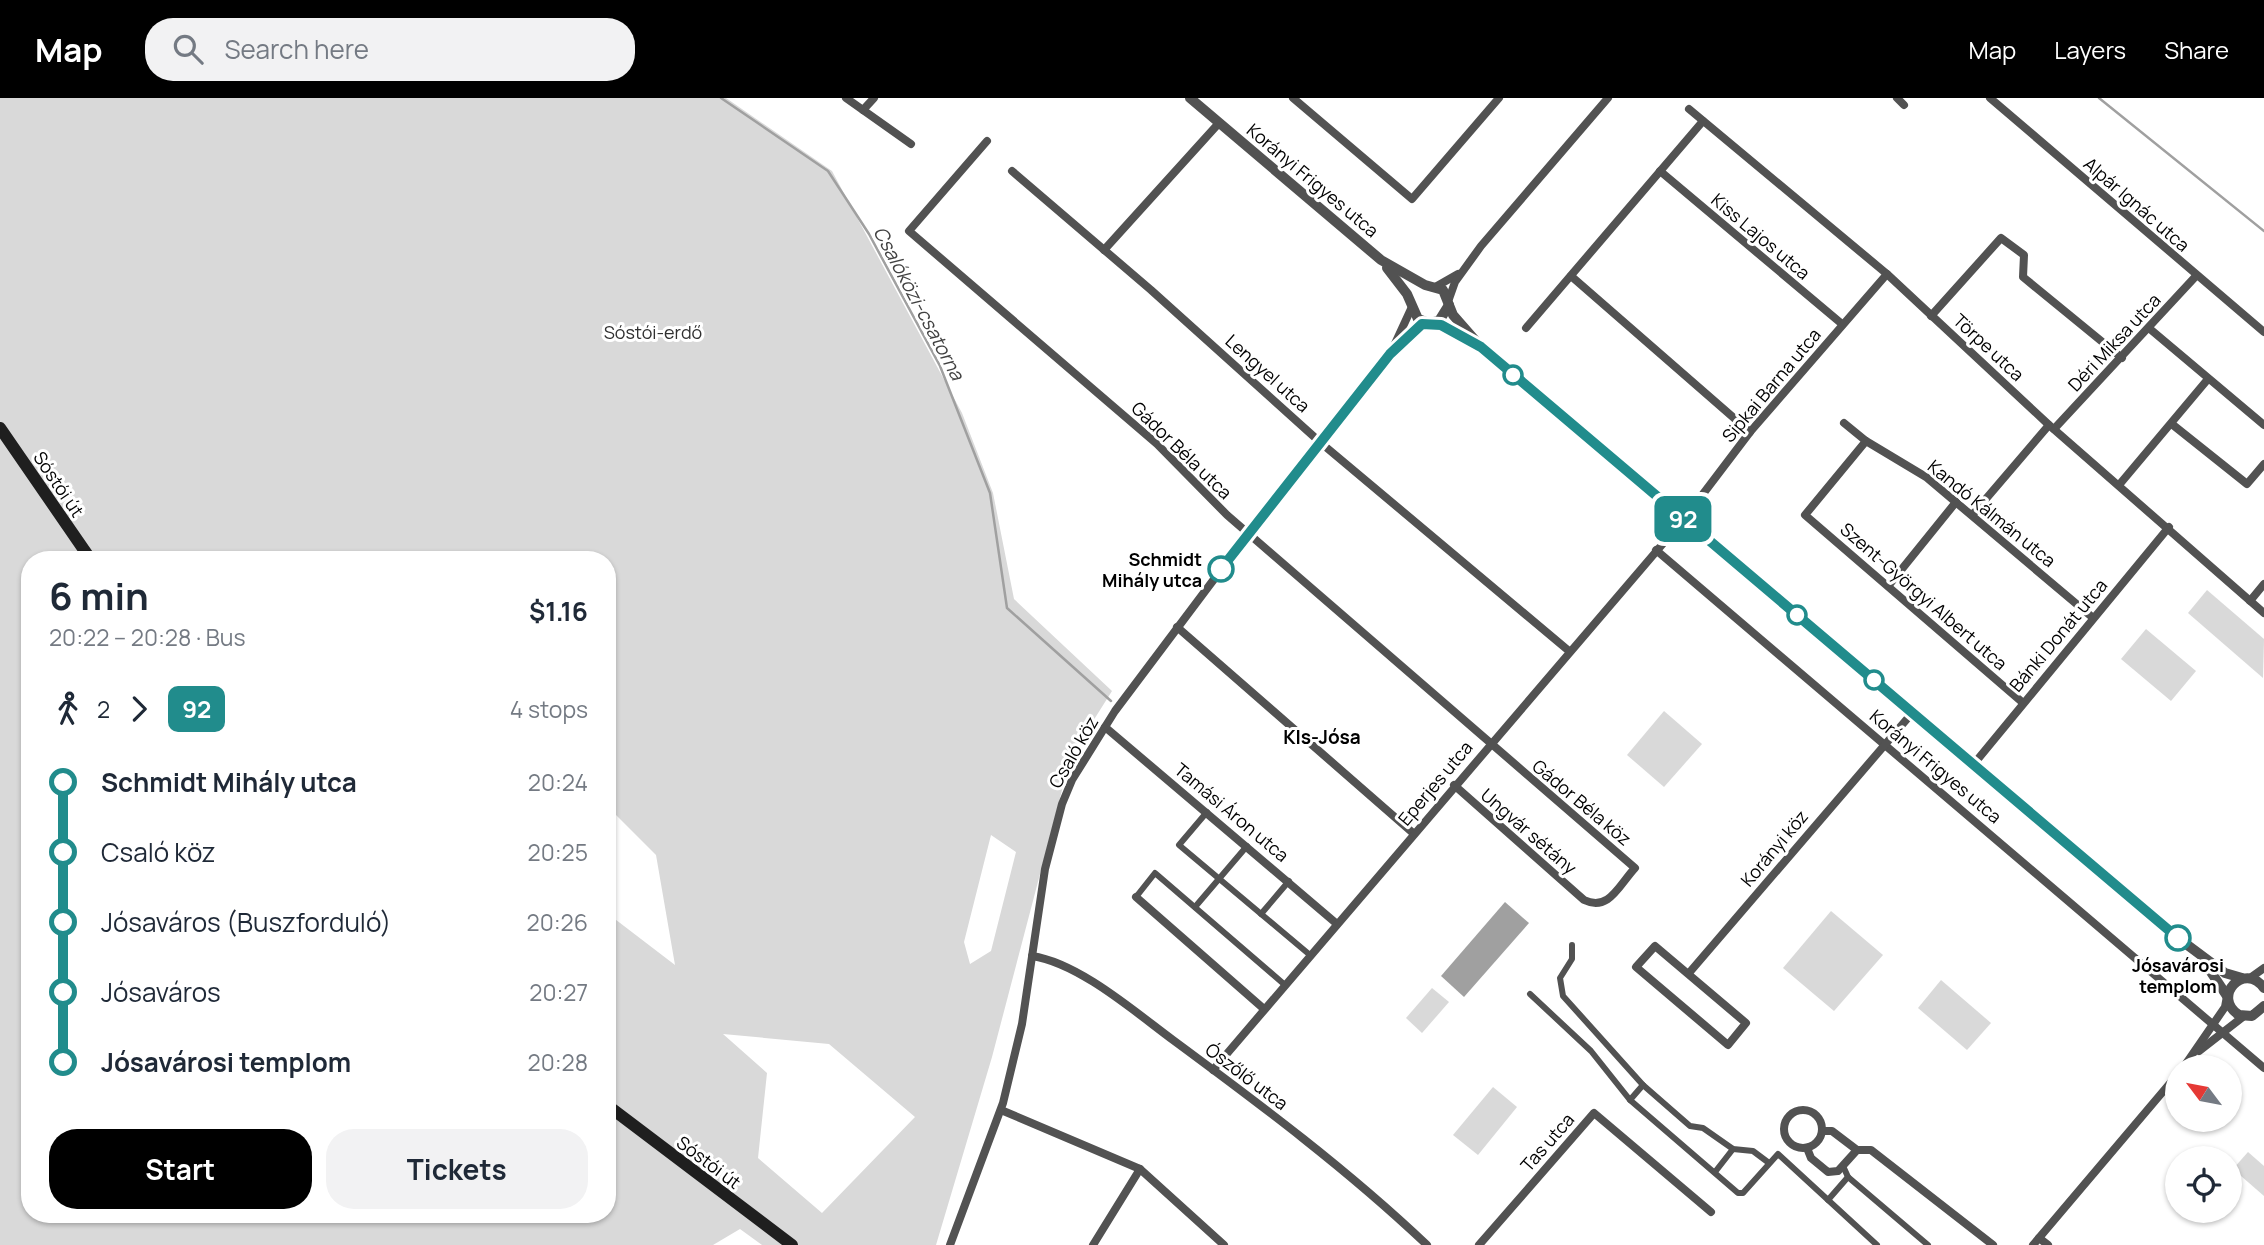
<!DOCTYPE html>
<meta charset="utf-8">
<style>
:root{--surface:#fff;--page:#f2f2f3;--text:#1f2937;--muted:#747a83;--accent:#000}
body{margin:0;font-family:Manrope,sans-serif;background:var(--page);color:var(--text);height:100vh;display:flex;flex-direction:column;font-size:26px;white-space:nowrap}
*{box-sizing:border-box;margin:0}
p{font-size:23px;color:var(--muted)}
.icon{flex:none;width:38px;height:38px;fill:none;stroke:currentColor;stroke-width:2;stroke-linecap:round;stroke-linejoin:round}
.map{position:relative;flex:1;overflow:hidden}
.side{position:absolute;left:21px;top:453px;width:595px;height:672px;display:flex;flex-direction:column;background:var(--surface);border-radius:28px;box-shadow:0 2px 5px #0004}
.side>*{flex:none}
.badge{padding:0 14px;border-radius:10px;font-size:24px;line-height:46px}
.needle{width:46px;rotate:302deg}
.buttons{position:absolute;left:2165px;top:957px;display:grid;gap:14px}
.buttons a{display:grid;place-items:center;width:77px;height:77px;border-radius:50%;background:var(--surface);box-shadow:0 2px 5px #0004;font-size:35px}
.map>.badge{position:absolute;translate:-50% -50%;box-shadow:0 0 0 4px #fff}
.legs{display:flex;align-items:center;gap:10px;height:77px;padding:0 28px;font-size:23px}
.legs p{margin-inline-start:auto}
.overview{display:flex;align-items:center;justify-content:space-between;height:119px;padding:0 28px}
h1{font-size:38px;font-weight:700;line-height:52px}
.action{display:flex;gap:14px;margin-top:auto;padding:14px 28px}
.action a{flex:1;height:80px;border-radius:28px;background:var(--accent);color:#fff;font-size:28px;font-weight:700;line-height:80px;text-align:center}
.action a+a{background:var(--page);color:var(--text)}
ul{padding:0 28px;list-style:none}
li{display:flex;align-items:center;gap:24px;height:70px;font-size:26px}
li i{display:grid;place-items:center;width:10px;height:100%;margin:0 9px;background:currentColor}
li i::after{content:'';width:18px;height:18px;margin:-9px;border:5px solid;border-radius:50%;background:var(--surface)}
li p{margin-inline-start:auto}
li:first-child i{background:linear-gradient(#0000 50%,currentColor 0)}
li:last-child i{background:linear-gradient(currentColor 50%,#0000 0)}
header{display:flex;align-items:center;gap:42px;box-sizing:border-box;height:98px;padding:0 35px;background:var(--accent);color:#fff}
header strong{font-size:33px}
nav{display:flex;gap:38px;margin-inline-start:auto;font-size:24px}
.search{width:490px;height:63px;background:var(--page);display:flex;align-items:center;gap:18px;box-sizing:border-box;padding:0 24px;border-radius:28px;color:var(--muted);font-size:26px}
.map>svg:first-child{display:block}
.green{fill:#d9d9d9;fill-rule:evenodd}
.water{fill:#a0a0a0}
.lines{fill:none;stroke-linecap:round;stroke-linejoin:round}
.stream{stroke:#a0a0a0;stroke-width:2.5}
.pedestrian{stroke:#525252;stroke-width:6}
.minor{stroke:#525252;stroke-width:8}
.tertiary{stroke:#525252;stroke-width:10}
.secondary{stroke:#1f1f1f;stroke-width:12}
.line-1-casing{stroke:#fff;stroke-width:16}
.line-1{stroke:#218c8c;stroke-width:10}
.stop-1-dot{fill:#fff;stroke:#218c8c;stroke-width:3.5}
.labels{text-anchor:middle;dominant-baseline:central;stroke-width:6;stroke-linejoin:round;paint-order:stroke}
.street-label{font-size:18px;fill:#000;stroke:#fff}
.park-label{font-size:18px;fill:#303030;stroke:#fff}
.stop-label{font-size:18px;font-weight:bold;fill:#000;stroke:#fff;text-anchor:end}
.water-label{font-size:19px;font-style:italic;fill:#414141;stroke:#fff}
.neighbourhood-label{font-size:19px;font-weight:bold;fill:#000;stroke:#fff}
</style>
<header>
<strong>Map</strong>
<div class="search"><svg class="icon" aria-label="search" viewBox="0 0 24 24"><circle cx="10" cy="10" r="6"/><path d="M15 15l6 6"/></svg>Search here</div>
<nav><a>Map</a><a>Layers</a><a>Share</a></nav>
</header>
<div class="map">
<svg width="2264" height="1147" viewBox="0 0 2264 1147">
<rect width="100%" height="100%" fill="#fff"/>
<g class="green">
<path d="M0,0H726L832,73L962,315L993,395L1014,501L1112,593L1071,658L992,959L936,1147H762L740,1131L713,1147H0ZM30,462H607V708L656,757L675,867L607,815V1116H30ZM991,737L1016,754L991,853L970,866L964,844ZM723,936L829,946L915,1019L822,1115L758,1060L767,975Z"/>
<polygon points="2207,492 2264,541 2263,580 2188,515"/>
<polygon points="2146,531 2196,573 2171,603 2121,561"/>
<polygon points="1664,613 1702,646 1664,689 1627,657"/>
<polygon points="1831,813 1883,857 1834,913 1783,870"/>
<polygon points="1941,882 1991,925 1967,952 1918,910"/>
<polygon points="1432,890 1449,904 1422,935 1406,920"/>
<polygon points="1493,989 1517,1009 1478,1057 1453,1037"/>
<polygon points="2248,1054 2264,1068 2264,1098 2233,1071"/>
</g>
<polygon class="water" points="1505,804 1529,825 1464,899 1441,878"/>
<g class="lines">
<g class="stream">
<polyline points="721,0 828,73 869,136 940,268 990,395 1007,510 1111,603"/>
<polyline points="2099,0 2264,133"/>
</g>
<g class="pedestrian">
<polyline points="1207,714 1179,747 1310,857"/>
<polyline points="1136,799 1155,775 1285,887"/>
<polyline points="1195,809 1247,748"/>
<polyline points="1261,816 1289,783"/>
<polyline points="1572,847 1572,861 1560,880 1563,898 1643,987 1690,1028 1703,1030 1733,1051 1753,1053 1769,1065"/>
<polyline points="1530,896 1591,953 1630,1002 1738,1095 1743,1095 1778,1056 1877,1147"/>
<polyline points="1630,1002 1643,987"/>
<polyline points="1843,1068 1848,1079 1928,1147"/>
<polyline points="1715,1074 1733,1051"/>
<polyline points="1828,1102 1848,1079"/>
</g>
<g class="minor">
<polyline points="846,0 911,46"/>
<polyline points="1293,0 1412,101 1499,0"/>
<polyline points="1897,0 1904,7"/>
<polyline points="1990,0 2264,234"/>
<polyline points="1689,11 1887,176 2049,327 2264,515"/>
<polyline points="863,12 874,0"/>
<path d="M987,43L909,133L1157,346L1227,417L1635,770C1619,787 1609,814 1584,802L1454,687"/>
<polyline points="1012,73 1151,192 1321,345 1569,553"/>
<polyline points="1660,73 1842,226"/>
<polyline points="1104,152 1219,25"/>
<polyline points="1571,178 1750,334"/>
<polyline points="1437,188 1458,176"/>
<polyline points="1449,201 1455,184 1481,148 1608,0"/>
<polyline points="1931,218 2001,140 2024,157 2023,179 2122,260"/>
<polyline points="1526,230 1703,23"/>
<polyline points="2150,231 2264,327"/>
<polyline points="1393,250 1411,211"/>
<polyline points="1844,325 1866,343 1926,379 2092,519"/>
<polyline points="2173,327 2247,386 2264,366"/>
<polyline points="2054,331 2196,178"/>
<polyline points="1866,343 1805,417 2022,604"/>
<polyline points="2119,387 2208,281"/>
<polyline points="1973,416 2049,327"/>
<polyline points="1656,452 2264,970"/>
<polyline points="1889,487 1956,404"/>
<polyline points="2250,503 2264,486"/>
<polyline points="1177,529 1413,735"/>
<polyline points="1105,629 1337,826"/>
<polyline points="1973,667 2169,429"/>
<polyline points="1136,799 1264,911"/>
<polygon points="1655,848 1746,925 1728,947 1636,869"/>
<path d="M1032,858C1079,865 1135,914 1173,942C1261,1007 1348,1072 1427,1147"/>
<polyline points="1689,875 1913,614"/>
<polyline points="2250,880 2264,870"/>
<polyline points="2199,953 2244,918"/>
<polyline points="2183,970 2225,909 2227,898"/>
<polyline points="1213,972 1684,421 1750,334 1887,176"/>
<circle cx="1803" cy="1031" r="19"/>
<polyline points="1001,1012 1140,1071 1224,1147"/>
<polyline points="1822,1033 1832,1033 1857,1052"/>
<polyline points="1807,1050 1811,1060 1828,1074 1838,1073 1857,1052 1871,1052 1993,1147"/>
<polyline points="2039,1140 2048,1147"/>
<polyline points="950,1147 1003,1005 1022,926 1045,771 1062,706 1072,682 1115,613 1248,436 1390,256 1422,226 1429,225"/>
<polyline points="1093,1147 1140,1071"/>
<polyline points="1479,1147 1594,1015 1711,1114"/>
<polyline points="2033,1147 2177,977"/>
</g>
<g class="tertiary">
<polyline points="1190,0 1381,162 1425,187 1443,192 1453,217 1481,249 1541,300 2178,840 2225,875 2242,880"/>
<polyline points="1387,170 1407,196 1418,221 1429,225 1439,223 1449,207"/>
<polyline points="1434,224 1470,242"/>
<polyline points="2205,865 2227,898"/>
<path d="M2264,890C2244,863 2211,899 2239,917L2252,918L2264,908"/>
</g>
<g class="secondary">
<polyline points="0,330 91,462"/>
<polyline points="607,1007 792,1147"/>
</g>
</g>
<g class="lines">
<defs>
<polyline id="line-1" points="1221,471 1390,256 1422,226 1441,227 1481,249 2178,840"/>
</defs>
<use href="#line-1" class="line-1-casing"/>
<use href="#line-1" class="line-1"/>
</g>
<g class="stop-1-dot">
<circle cx="1513" cy="277" r="9"/>
<circle cx="1221" cy="471" r="12"/>
<circle cx="1797" cy="517" r="9"/>
<circle cx="1874" cy="582" r="9"/>
<circle cx="2178" cy="840" r="12"/>
</g>
<g class="labels">
<g class="street-label">
<text transform="translate(1313 82) rotate(40)">Korányi Frigyes utca</text>
<text transform="translate(2137 106) rotate(41)">Alpár Ignác utca</text>
<text transform="translate(1761 138) rotate(40)">Kiss Lajos utca</text>
<text transform="translate(2114 244) rotate(-47)">Déri Miksa utca</text>
<text transform="translate(1989 249) rotate(43)">Törpe utca</text>
<text transform="translate(1268 275) rotate(42)">Lengyel utca</text>
<text transform="translate(1771 287) rotate(-50)">Sipkai Barna utca</text>
<text transform="translate(1182 352) rotate(44)">Gádor Béla utca</text>
<text transform="translate(59 386) rotate(56)">Sóstói út</text>
<text transform="translate(1992 415) rotate(39)">Kandó Kálmán utca</text>
<text transform="translate(1924 498) rotate(41)">Szent-Györgyi Albert utca</text>
<text transform="translate(2058 537) rotate(-50)">Bánki Donát utca</text>
<text transform="translate(1073 654) rotate(-60)">Csaló köz</text>
<text transform="translate(1936 668) rotate(40)">Korányi Frigyes utca</text>
<text transform="translate(1435 685) rotate(-50)">Eperjes utca</text>
<text transform="translate(1582 704) rotate(40)">Gádor Béla köz</text>
<text transform="translate(1232 714) rotate(40)">Tamási Áron utca</text>
<text transform="translate(1529 733) rotate(41)">Ungvár sétány</text>
<text transform="translate(1774 750) rotate(-50)">Korányi köz</text>
<text transform="translate(1247 978) rotate(37)">Ószőlő utca</text>
<text transform="translate(1547 1044) rotate(-49)">Tas utca</text>
<text transform="translate(709 1064) rotate(37)">Sóstói út</text>
</g>
<g class="park-label">
<text x="653" y="234">Sóstói-erdő</text>
</g>
<g class="stop-label">
<text x="1202" y="461">Schmidt<tspan x="1202" dy="21">Mihály utca</tspan></text>
<text x="2178" y="867" text-anchor="middle">Jósavárosi<tspan x="2178" dy="21">templom</tspan></text>
</g>
<g class="water-label">
<text transform="translate(919 205) rotate(62)">Csalóközi-csatorna</text>
</g>
<g class="neighbourhood-label">
<text x="1322" y="639">KIs-Jósa</text>
</g>
</g>
</svg>
<div class="buttons">
<a><svg class="needle" viewBox="-14 -14 28 28"><path d="M0-13l5 13h-10z" fill="#e53935"/><path d="M0 13l5-13h-10z" fill="#747a83"/></svg></a>
<a><svg class="icon" aria-label="locate" viewBox="0 0 24 24"><circle cx="12" cy="12" r="6"/><path d="M12 2v4M12 18v4M2 12h4M18 12h4"/></svg></a>
</div>
<b class="badge" style="left:1683px;top:421px;background:#218c8c;color:#fff">92</b>
<section class="side">
<div class="overview"><div><h1>6 min</h1><p>20:22 – 20:28 · Bus</p></div><b>$1.16</b></div>
<div class="legs"><svg class="icon" aria-label="walk" viewBox="0 0 24 24"><circle cx="13" cy="4" r="2"/><path d="M13 8l-2 6 4 7M11 14l-3 7M7 12l3-4h3l4 4"/></svg>2<svg class="icon" aria-label="forward" viewBox="0 0 24 24"><path d="M9 5l7 7-7 7"/></svg><b class="badge" style="background:#218c8c;color:#fff">92</b><p>4 stops</p></div>
<ul>
<li><i style="color:#218c8c"></i><b>Schmidt Mihály utca</b><p>20:24</p></li>
<li><i style="color:#218c8c"></i><span>Csaló köz</span><p>20:25</p></li>
<li><i style="color:#218c8c"></i><span>Jósaváros (Buszforduló)</span><p>20:26</p></li>
<li><i style="color:#218c8c"></i><span>Jósaváros</span><p>20:27</p></li>
<li><i style="color:#218c8c"></i><b>Jósavárosi templom</b><p>20:28</p></li>
</ul>
<div class="action"><a>Start</a><a>Tickets</a></div>
</section>
</div>
